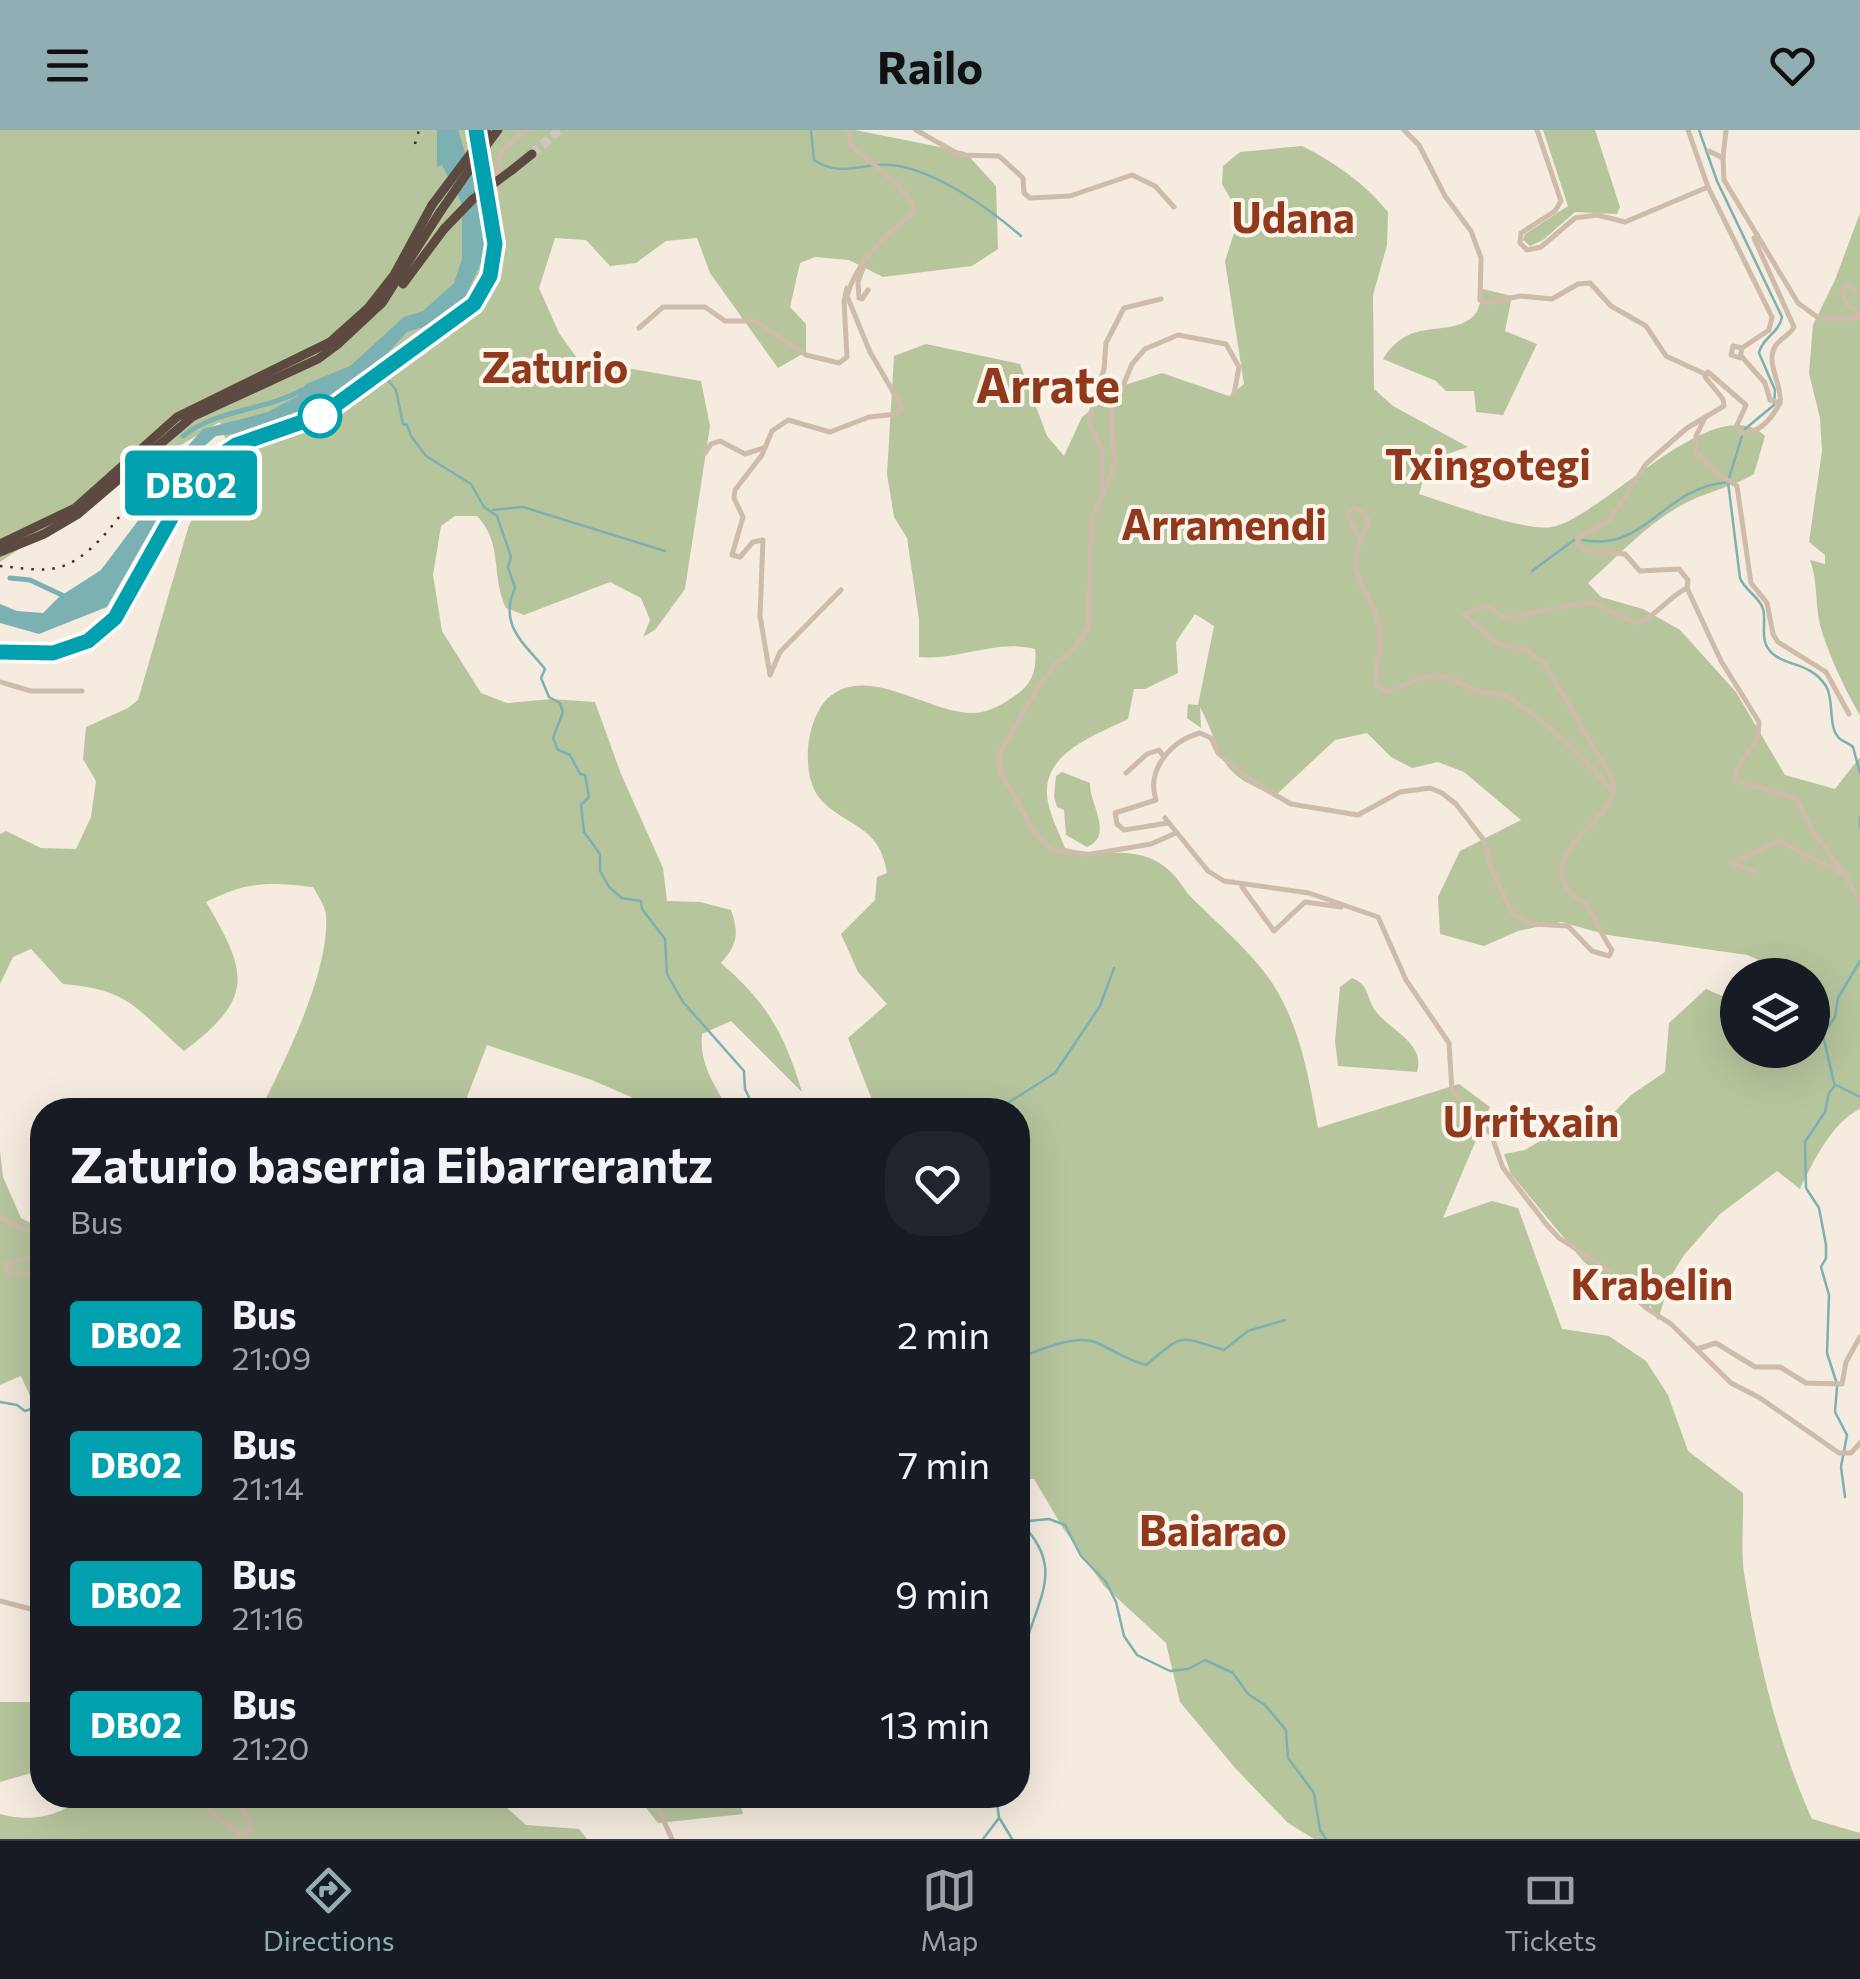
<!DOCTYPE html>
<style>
:root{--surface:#171b24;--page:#20242c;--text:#f1f3f6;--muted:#9ea1a6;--line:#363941;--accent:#91afb2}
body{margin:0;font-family:Commissioner,sans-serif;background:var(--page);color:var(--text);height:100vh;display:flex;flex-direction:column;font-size:38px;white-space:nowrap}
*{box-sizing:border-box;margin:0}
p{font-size:32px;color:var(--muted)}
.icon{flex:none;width:55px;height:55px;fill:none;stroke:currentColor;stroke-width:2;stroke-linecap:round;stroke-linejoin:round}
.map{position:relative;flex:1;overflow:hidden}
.panel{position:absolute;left:30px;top:968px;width:1000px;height:710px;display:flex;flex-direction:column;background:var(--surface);border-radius:40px;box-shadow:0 10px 40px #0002}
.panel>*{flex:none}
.badge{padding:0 20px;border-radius:8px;font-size:35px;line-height:65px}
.controls{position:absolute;left:1720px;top:828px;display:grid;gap:20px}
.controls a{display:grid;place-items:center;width:110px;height:110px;border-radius:50%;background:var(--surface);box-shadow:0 10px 40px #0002;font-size:50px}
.map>.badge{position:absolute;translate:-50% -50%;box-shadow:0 0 0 5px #fff}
.round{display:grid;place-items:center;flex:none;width:105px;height:105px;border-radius:40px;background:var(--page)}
.overview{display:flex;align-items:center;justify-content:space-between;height:170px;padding:0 40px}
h1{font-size:48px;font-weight:700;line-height:75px}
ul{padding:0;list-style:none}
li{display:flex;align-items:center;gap:30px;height:130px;padding:0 40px}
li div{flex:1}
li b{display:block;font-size:38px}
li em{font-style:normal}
li .badge{min-width:110px;font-weight:700;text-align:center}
header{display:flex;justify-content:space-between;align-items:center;height:130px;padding:0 40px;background:var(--accent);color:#111;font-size:45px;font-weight:700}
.dock{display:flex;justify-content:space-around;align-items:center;height:140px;border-top:2px solid var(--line);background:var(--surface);font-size:28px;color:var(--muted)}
.dock a{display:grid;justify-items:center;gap:5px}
.dock .on{color:var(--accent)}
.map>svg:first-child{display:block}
.green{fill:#b7c59d}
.water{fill:#7cb1b4}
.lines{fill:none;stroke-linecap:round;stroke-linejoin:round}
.stream{stroke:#7cb1b4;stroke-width:2.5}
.canal{stroke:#7cb1b4;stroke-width:5}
.highway-tunnel{stroke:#d0c5bb;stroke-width:9;stroke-dasharray:9 4.5;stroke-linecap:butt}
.minor{stroke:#cebba9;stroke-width:5}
.highway{stroke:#5c4940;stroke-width:9}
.rail{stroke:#3b2f2a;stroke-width:2.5;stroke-dasharray:2.5 8;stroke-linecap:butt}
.highway-bridge{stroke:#5c4940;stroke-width:9}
.line-casing{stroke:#fff;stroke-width:22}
.line{stroke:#00a0ae;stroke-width:15}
.stop-dot{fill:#fff;stroke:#00a0ae;stroke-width:5}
.labels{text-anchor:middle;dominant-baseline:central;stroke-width:8;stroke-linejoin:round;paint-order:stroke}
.quarter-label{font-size:42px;font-weight:bold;fill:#90391c;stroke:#fbf5ec}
.district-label{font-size:48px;font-weight:bold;fill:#90391c;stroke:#fbf5ec}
</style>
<header><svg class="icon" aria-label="menu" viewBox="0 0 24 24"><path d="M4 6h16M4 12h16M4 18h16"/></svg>Railo<svg class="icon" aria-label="heart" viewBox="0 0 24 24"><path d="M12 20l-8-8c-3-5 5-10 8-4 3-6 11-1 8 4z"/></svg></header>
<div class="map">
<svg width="1860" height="1709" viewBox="0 0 1860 1709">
<rect width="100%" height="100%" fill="#f5ebdf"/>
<g class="green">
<path d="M0,0H855L965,22L996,56L998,119L972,136L883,147L849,130L815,127L800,133L790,177L806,194V222L778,238L710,143L697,108L666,111L636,133L610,136L586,110L555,108L539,158L559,203L582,235L583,242L598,233L701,251L710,296L685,459L655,500L643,507L650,490L641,468L610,452L524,485L506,478C491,447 503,412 477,386H455L441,396L433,445L442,501L481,563L507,573L552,569L595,572L621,644L663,738L667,771L700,772L731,780C739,803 738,814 721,833C768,874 784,903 802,962L731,891L702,904C699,934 715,956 729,980H647L631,967L592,950L487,915L467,967V980H260C285,932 330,840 326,786C326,777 318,766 313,757C268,752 248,751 206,772C248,843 255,868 184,921C137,880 130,859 63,854L31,819L13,827L0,854V704L6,701L41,718L76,719L91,687L96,651L83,629L86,597L128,578L138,570L188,398L227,314L220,292L130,345L0,432Z"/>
<polygon points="1543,0 1595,0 1620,77 1617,84 1575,82 1543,110 1530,116 1523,110 1525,104 1568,76"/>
<path d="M1302,16C1336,33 1364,53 1388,82L1387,115L1373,165L1374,259L1393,276L1468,317L1429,330L1419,364C1447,373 1526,402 1552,397C1602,388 1715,257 1765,306L1754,344C1731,358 1704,362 1680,376C1646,395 1617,427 1588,453L1601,467L1643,479L1680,500L1736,562L1785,645L1835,659L1860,627V979C1832,992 1813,1032 1800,1059L1777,1041L1720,1084L1684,1125L1671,1146L1658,1191L1650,1175L1648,1178L1584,1132L1511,1044L1504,1024L1525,1020L1545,1008L1581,997L1603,994L1631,965L1665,942L1669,893L1706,859L1722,866L1737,854L1738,920H1812V845H1784L1785,841L1747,825L1608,805L1561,792L1518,801L1484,816L1440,804L1438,767L1460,721L1521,690L1464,642L1438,632L1412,638L1391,627L1367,603L1335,610L1276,665C1215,644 1226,628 1200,577L1201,598L1187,588L1188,574L1198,575L1214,496L1195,484L1176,512L1178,543L1145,559H1134L1128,589C1096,605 1044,622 1047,665C1048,682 1059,702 1065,718C1116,731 1152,705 1188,764C1216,793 1253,822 1274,856C1301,899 1309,949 1318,998L1459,954L1490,977L1443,1088L1492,1071L1518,1078L1562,1199L1609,1206L1646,1231L1668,1265L1688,1321L1743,1363C1744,1391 1740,1421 1745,1449C1758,1530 1778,1614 1812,1689L1860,1703V1709H1314L1288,1693L1236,1639L1180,1572L1166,1513L1104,1456L1063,1398L1034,1349H1018V980H876L848,908L887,874L858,842L841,804L875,770L877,747L887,743C880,697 851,698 824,673C799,651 805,590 828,568C870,530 937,591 982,582C995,579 1006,572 1016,565C1033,554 1037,538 1035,519C995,509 960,531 919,527V489L907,408L894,387L887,344L894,226L926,214L1020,234L1047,306L1064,326L1082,287L1125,255L1162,243L1229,266L1244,254L1225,131L1236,97V78L1222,54L1223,36L1240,22Z"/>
<path d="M1860,83V585C1846,562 1827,521 1820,495C1815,473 1818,452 1810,430L1825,434V425L1809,412L1822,321L1820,288L1809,243L1813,195L1835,150Z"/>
<path d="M1483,159L1512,166L1505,201L1537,214L1503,285L1476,282L1474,261H1446L1436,251L1383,229C1409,187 1444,207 1470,189C1480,183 1480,169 1483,159Z"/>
<path d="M1062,642L1090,653C1089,674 1115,705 1087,717L1066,705L1064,680L1057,677L1054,667L1056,646Z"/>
<path d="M1352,848C1369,855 1366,865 1374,879C1388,900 1426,912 1417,942L1338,936L1335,911L1340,857Z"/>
<polygon points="0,1021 3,1047 21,1088 42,1099 42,1293 21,1246 0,1255"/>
<polygon points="0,1572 42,1572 42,1640 0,1652"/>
<path d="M81,1665H493L526,1695L579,1699L587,1709H0V1684C26,1692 63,1688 81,1665Z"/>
<polygon points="636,1665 738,1665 743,1684 658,1693"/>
</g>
<polygon class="water" points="437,0 458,0 484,82 485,124 460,178 446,190 407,202 375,237 327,272 254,302 216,306 201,319 177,354 107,477 39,504 0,493 0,474 17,481 43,483 59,467 101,440 176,340 184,320 203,299 268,282 297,266 306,254 350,236 404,187 423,181 454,153 462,129 462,74 442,35 437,37"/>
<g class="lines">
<g class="stream">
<path d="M811,0L814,30C841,48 861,33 890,35C933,38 990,79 1021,106"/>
<path d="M1699,0L1717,51L1782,187C1779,203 1762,208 1759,223L1775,260L1774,275L1745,299"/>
<path d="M384,245L396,260L403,294L407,295L411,306L426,326L471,354L484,377L497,386L511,427L508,437L515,458C498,495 524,513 545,539L541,548L549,567L560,573L563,582L553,608L558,620L570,625L580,644L585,645L589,667L581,675L584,702L600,724V741L609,757L622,768L641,771L642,779L665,809L667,844L683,872L744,941L745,959L755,980"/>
<polyline points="1729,348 1742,306"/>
<polyline points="493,380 523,377 665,421"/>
<path d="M1582,410C1648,422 1661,358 1728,352L1740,448C1745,461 1760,467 1763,479C1767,495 1758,511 1773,524C1788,537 1810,532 1826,556C1835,571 1827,598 1840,609C1844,612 1849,613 1853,617L1860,643"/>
<polyline points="1532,441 1574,410"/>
<polyline points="1860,687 1860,698"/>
<polyline points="1834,953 1823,905 1835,887 1838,868 1860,831"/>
<polyline points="1835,955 1829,963 1825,982 1805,1012 1806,1058 1819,1078 1826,1115 1826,1128 1821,1137 1829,1165 1827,1223 1836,1251"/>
<polyline points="1836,955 1860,967"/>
<polyline points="997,980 1055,943 1100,876 1114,838"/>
<path d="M1018,1228C1038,1221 1074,1204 1095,1212C1114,1220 1126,1230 1146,1235C1184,1204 1175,1205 1224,1220L1248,1201L1285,1190"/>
<polyline points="1837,1257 1835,1282 1847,1305 1841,1337 1845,1367"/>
<polyline points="0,1272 17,1275 25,1281 42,1275"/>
<polyline points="1019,1392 1049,1389 1065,1395 1081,1426 1106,1452 1116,1472 1124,1506 1137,1525 1170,1541 1188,1539 1205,1530 1233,1543 1248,1564 1265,1575 1286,1600 1288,1628 1314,1663 1320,1700 1326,1709"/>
<path d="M1018,1523L1025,1516C1040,1464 1065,1436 1019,1391"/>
<polyline points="1000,1689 1012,1709"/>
<polyline points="983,1709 999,1688 996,1665"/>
</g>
<g class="canal">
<path d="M183,306C217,279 264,281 302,260"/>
<polyline points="10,448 30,450 62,465"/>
</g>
<polyline class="highway-tunnel" points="532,24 559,0"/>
<g class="minor">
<polyline points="916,0 960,25 999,26 1023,48 1024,63 1030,68 1070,66 1132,45 1155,56 1174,77"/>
<polyline points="1404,0 1419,15 1445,66 1471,101 1481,128 1480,170 1488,173 1520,166 1552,169 1578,154 1590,153 1611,176 1646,196 1666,226 1705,244"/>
<polyline points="1537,0 1561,71 1555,81 1521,103 1520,113 1527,120 1541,117 1575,88 1597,85 1625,92 1708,57"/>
<polyline points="1688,0 1708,57 1772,187 1769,200 1742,218 1733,216 1731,225 1740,228 1742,218"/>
<polyline points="1709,21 1723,28 1724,50 1798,173 1820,189 1858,188 1860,182 1849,177 1841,161 1846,155 1860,162"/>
<polyline points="1723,28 1726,0"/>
<polyline points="496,93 499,28 503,20 526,0"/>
<path d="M1754,108L1794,197C1790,205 1782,207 1776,215C1764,233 1783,254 1780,273"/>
<polyline points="865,133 858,152 859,168 862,169 868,160"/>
<polyline points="639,198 663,177 705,177 725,191 755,191 806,225 839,233 847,227 844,171 847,158"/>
<polyline points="1704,290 1696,306 1696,322 1715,342 1737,356 1751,453 1767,473 1773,504 1778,512 1826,542 1849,584"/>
<polyline points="705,323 711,314 720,311 745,324 764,318"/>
<polyline points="1102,363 1102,321 1090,295 1090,286 1104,239 1106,213 1124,178 1161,169"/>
<path d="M1359,407L1348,385L1353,377L1363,382L1369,391C1335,457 1376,451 1380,508C1381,524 1373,540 1377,555L1385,561C1403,560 1417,545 1437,546C1454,547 1465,556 1480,562C1487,564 1496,562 1503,565C1533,577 1594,638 1614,663"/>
<polyline points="1687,458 1721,531 1759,592 1758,607 1737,639 1734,650 1796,668 1814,703 1845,745 1779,711 1731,733 1755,742"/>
<path d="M841,460L780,522L770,545L760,486L763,410L753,412L740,427L732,425L743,387L734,368L735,360L762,325L772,301L788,290L830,302L869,287L897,284L902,277L870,222L847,166C857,130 886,105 914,82C915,63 866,30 851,15L849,0"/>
<polyline points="0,552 31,561 82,561"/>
<polyline points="1126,643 1147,624 1159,620 1164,627"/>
<polyline points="1165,688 1208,741 1224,751 1309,763 1378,787 1406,850 1449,913 1452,961 1491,1004 1503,1038 1547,1095 1559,1108 1604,1137 1646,1178 1671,1194 1731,1253 1760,1268 1839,1323 1851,1323 1860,1313"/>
<path d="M1168,693L1124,700L1117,694L1115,683L1156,670C1146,639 1171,611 1200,603L1211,608L1218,623L1253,652L1291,674L1358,685L1400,662L1430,658L1442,663L1456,674L1483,709L1493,743L1513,785L1532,794L1568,796L1592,821L1609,826L1612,820C1602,807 1598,792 1589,779C1581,767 1567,765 1563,750C1552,709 1621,689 1613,650L1544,533L1527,520L1496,513L1464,484L1487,475L1505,488L1590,472L1638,493C1658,485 1668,467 1687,458L1688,450L1679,439L1640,441L1625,424L1586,421L1578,414V408L1610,390L1646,334L1687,298L1724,276L1723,269L1705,247L1708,242L1746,275L1737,295L1741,303C1759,304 1772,288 1780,273L1770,270L1765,253L1742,227"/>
<polyline points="1176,703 1151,714 1086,725 1052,720 1034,702 1000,641 998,626 1038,557 1058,531 1073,520 1089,496 1091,392 1115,334 1111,285 1132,234 1145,219 1178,205 1226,214 1239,237 1234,264"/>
<polyline points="1845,745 1860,771"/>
<polyline points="1242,757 1274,801 1305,772 1341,777"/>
<polyline points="0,1087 42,1108"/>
<polyline points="42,1122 6,1134 9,1143 42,1145"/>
<polyline points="1697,1219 1716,1213 1755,1237 1780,1237 1806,1253 1842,1254 1846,1232 1860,1207"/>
<polyline points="0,1471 42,1482"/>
<polyline points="203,1665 211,1682 240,1704 247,1703 250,1692 239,1675 239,1665"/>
<polyline points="652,1665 672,1709"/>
</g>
<g class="highway">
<polyline points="491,9 498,0"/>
<polyline points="512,40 532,24"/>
<polyline points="403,154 444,99"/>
<polyline points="0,414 75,378 177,287 330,212 368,178 394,145 432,75"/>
<polyline points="0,422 44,404 78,384 192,287 318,229 337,215 382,173 440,82"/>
<path d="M0,522C113,530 123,476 171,389C182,369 192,348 209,332C240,303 287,306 322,285L463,185L484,159L494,130L495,96L479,31L476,0"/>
</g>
<g class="rail">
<polyline points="415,14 419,0"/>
<path d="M0,436C18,437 37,442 56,438C102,429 144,348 171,311"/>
</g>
<g class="highway-bridge">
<polyline points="432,75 487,2"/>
<polyline points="440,82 491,9"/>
<polyline points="444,99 473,69 512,40"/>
</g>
</g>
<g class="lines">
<defs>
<polyline id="line" points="0,522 53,523 88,511 115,488 189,356 207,334 236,315 322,285 474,174 490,146 495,114 476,0"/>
</defs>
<use href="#line" class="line-casing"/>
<use href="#line" class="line"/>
</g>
<circle class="stop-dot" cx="320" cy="286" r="20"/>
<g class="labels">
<g class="quarter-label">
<text x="1293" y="86">Udana</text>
<text x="555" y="236">Zaturio</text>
<text x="1488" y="333">Txingotegi</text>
<text x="1224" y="393">Arramendi</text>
<text x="1531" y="990">Urritxain</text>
<text x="1652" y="1153">Krabelin</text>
<text x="1213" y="1399">Baiarao</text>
</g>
<g class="district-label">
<text x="1048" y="253">Arrate</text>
</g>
</g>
</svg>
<div class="controls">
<a><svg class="icon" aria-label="layers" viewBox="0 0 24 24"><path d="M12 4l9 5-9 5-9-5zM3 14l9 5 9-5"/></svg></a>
</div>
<b class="badge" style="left:191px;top:353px;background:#00a0ae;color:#fff">DB02</b>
<section class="panel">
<div class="overview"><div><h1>Zaturio baserria Eibarrerantz</h1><p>Bus</p></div><a class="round"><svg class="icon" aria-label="heart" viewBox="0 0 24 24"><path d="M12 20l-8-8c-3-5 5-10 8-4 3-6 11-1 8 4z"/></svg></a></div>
<ul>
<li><span class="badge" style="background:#00a0ae;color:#fff">DB02</span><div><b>Bus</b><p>21:09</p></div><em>2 min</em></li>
<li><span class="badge" style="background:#00a0ae;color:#fff">DB02</span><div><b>Bus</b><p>21:14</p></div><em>7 min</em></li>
<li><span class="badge" style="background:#00a0ae;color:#fff">DB02</span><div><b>Bus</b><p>21:16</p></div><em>9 min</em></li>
<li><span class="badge" style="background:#00a0ae;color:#fff">DB02</span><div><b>Bus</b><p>21:20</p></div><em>13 min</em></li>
</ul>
</section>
</div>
<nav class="dock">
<a class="on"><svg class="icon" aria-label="directions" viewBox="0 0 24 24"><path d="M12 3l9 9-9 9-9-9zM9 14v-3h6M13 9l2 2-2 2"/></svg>Directions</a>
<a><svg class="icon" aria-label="map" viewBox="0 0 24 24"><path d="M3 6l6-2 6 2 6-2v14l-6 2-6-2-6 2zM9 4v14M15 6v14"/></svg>Map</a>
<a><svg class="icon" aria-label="tickets" viewBox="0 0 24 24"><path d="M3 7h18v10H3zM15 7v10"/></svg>Tickets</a>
</nav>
